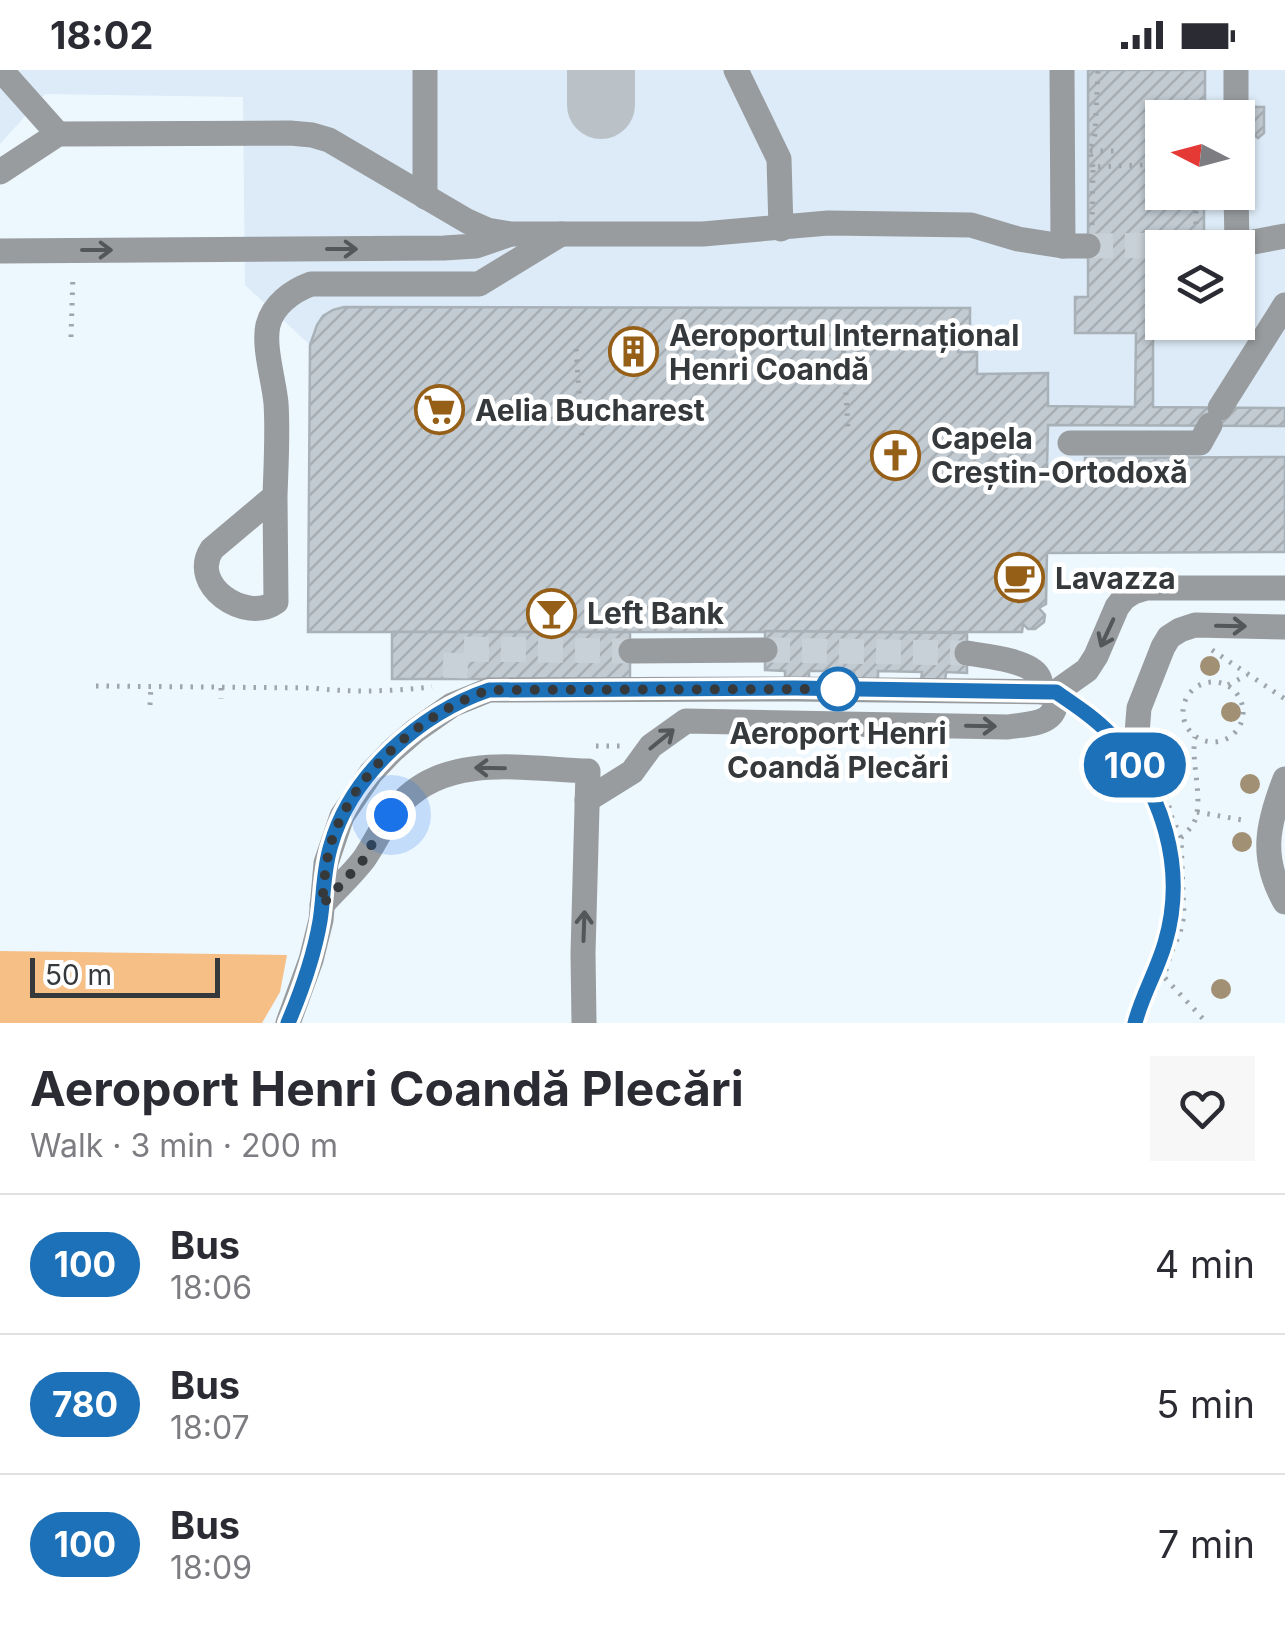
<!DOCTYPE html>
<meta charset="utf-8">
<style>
:root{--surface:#fff;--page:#f7f7f7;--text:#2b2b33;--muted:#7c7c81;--line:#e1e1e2}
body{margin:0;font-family:Inter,sans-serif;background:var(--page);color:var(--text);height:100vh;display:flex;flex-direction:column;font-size:38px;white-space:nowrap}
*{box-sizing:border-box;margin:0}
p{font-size:32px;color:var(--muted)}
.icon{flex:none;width:55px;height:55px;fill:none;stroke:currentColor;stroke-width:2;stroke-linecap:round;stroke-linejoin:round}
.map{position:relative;height:953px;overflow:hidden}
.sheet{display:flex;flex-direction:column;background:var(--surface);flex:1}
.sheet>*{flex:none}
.badge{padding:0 20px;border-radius:32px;font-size:35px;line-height:65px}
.needle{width:65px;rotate:276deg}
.buttons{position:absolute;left:1145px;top:30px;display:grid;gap:20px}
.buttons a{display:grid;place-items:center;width:110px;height:110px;border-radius:0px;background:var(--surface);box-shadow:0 2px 8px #0004;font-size:50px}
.scale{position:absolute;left:30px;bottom:25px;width:190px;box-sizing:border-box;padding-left:10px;border:5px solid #35393b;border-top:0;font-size:28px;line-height:35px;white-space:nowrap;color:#35393b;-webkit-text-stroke:8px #fff;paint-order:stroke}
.you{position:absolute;width:50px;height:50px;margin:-25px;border:8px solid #fff;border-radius:50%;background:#1a73e8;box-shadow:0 0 0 15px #1a73e833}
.map>.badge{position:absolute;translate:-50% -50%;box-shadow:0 0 0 5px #fff}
.round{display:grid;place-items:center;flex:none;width:105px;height:105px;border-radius:0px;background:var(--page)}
.head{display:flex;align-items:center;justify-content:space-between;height:170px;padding:0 30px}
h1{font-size:48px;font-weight:700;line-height:75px}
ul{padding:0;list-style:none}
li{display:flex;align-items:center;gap:30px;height:140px;padding:0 30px;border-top:2px solid var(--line)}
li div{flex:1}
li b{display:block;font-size:38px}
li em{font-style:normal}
li .badge{min-width:110px;font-weight:700;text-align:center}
.status{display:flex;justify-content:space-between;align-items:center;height:70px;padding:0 50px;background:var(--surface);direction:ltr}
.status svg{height:28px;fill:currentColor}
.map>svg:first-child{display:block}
.built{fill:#dcebf7;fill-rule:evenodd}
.grass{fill:#f6bf86}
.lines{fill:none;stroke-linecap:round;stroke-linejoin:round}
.taxiway{stroke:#bac2c8;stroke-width:68}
.building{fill:url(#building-hatch);stroke:#a8b1b7;stroke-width:2.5}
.minor-tunnel{stroke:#c8d1d7;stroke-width:25;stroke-dasharray:25 12;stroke-linecap:butt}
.path{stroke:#9ea6ab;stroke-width:5;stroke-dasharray:2.5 8;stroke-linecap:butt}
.minor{stroke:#989c9f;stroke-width:25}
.tree{fill:#a29075}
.oneway{stroke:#535759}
.line-casing{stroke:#fff;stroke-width:22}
.line{stroke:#1d71b8;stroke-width:15}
.walk{stroke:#35393b;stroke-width:10;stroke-dasharray:0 18}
.stop-dot{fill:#fff;stroke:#1d71b8;stroke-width:5}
.labels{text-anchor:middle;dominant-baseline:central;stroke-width:9;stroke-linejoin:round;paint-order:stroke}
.poi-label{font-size:30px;font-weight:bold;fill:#35393b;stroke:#fff;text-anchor:start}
.stop-label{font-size:30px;font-weight:bold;fill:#35393b;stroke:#fff}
</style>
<div class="status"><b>18:02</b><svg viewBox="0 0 49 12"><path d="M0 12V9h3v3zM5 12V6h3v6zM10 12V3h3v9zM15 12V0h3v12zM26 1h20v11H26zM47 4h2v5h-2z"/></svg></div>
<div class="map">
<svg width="1285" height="953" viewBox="0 0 1285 953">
<defs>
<pattern id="building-hatch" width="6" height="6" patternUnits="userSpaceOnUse" patternTransform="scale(2.5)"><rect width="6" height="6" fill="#c2cbd2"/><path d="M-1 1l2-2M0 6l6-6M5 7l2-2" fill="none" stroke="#a7afb5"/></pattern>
</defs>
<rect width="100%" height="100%" fill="#edf7fe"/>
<path class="built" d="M0,0H1285V482L1047,483L1046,534L1040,538L1045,545L1044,552L1035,559L1023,555L1022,562H308L310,275L245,215L243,27L45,24L0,74ZM1162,48H1238V122H1162ZM1162,178H1238V252H1162Z"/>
<polygon class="grass" points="0,881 287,885 280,922 262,953 0,953"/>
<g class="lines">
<polyline class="taxiway" points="601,0 601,35"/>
</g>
<g class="building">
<polygon points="1088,0 1205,0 1205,41 1252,41 1252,37 1264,37 1264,63 1258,68 1252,63 1252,49 1162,48 1162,122 1204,122 1204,178 1162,178 1162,252 1218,252 1218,263 1153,263 1153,337 1285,338 1285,356 1048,355 1047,399 1085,399 1085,388 1285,387 1285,482 1047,483 1046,534 1039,538 1045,545 1044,552 1035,559 1028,559 1023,554 1022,562 308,562 310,275 317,255 323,246 333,240 344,237 970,238 970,267 959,267 958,282 977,282 977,304 1048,303 1048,336 1135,337 1136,263 1075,263 1075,227 1088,227"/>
<polygon points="765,561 967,563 967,603 946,602 945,612 921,611 922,602 878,601 878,612 854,611 854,601 809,601 809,613 785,612 785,601 765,600"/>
<rect x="392" y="562" width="238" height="47"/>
</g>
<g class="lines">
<g class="minor-tunnel">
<polyline points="1088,176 1204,175"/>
<polyline points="765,580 967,583"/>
<polyline points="455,608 456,579 631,581"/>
</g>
<g class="path">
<polyline points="1090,81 1117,81"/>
<polyline points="1093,97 1090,81 1095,64 1098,0"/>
<polyline points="1196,154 1196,122"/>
<polyline points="1092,155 1093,97 1162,94"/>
<polyline points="71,267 73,204"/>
<polyline points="843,270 848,360"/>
<polyline points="576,279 582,366"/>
<polyline points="1212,580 1285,629"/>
<circle cx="1213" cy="642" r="30"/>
<polyline points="1228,615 1247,605"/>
<path d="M96,616L313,618C353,623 392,621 432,617"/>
<polyline points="221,618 221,629"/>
<polyline points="150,635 151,616"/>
<polyline points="596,676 620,676"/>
<polyline points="1162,705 1171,745 1181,768 1184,846 1180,863 1171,883 1164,907 1207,953"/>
<polyline points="1197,742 1248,751"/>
<path d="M1181,768C1184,764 1189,760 1192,756C1206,735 1190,693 1195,667"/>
</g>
<g class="minor">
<polyline points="1,0 58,64"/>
<polyline points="425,0 425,127"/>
<polyline points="736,0 779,89 781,159"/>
<polyline points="1062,0 1063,176"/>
<polyline points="1236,0 1236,48"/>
<polyline points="0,102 58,64 290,63 312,65 329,70 467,151 487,160 511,164 703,164 828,153 971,155 1018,169 1063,176 1088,176"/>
<polyline points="1236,122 1237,175"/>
<polyline points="1204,175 1237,175 1285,166"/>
<polyline points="0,181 444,178 476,176 508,165"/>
<polyline points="1220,338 1285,235"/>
<polyline points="1070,373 1200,373 1210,355"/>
<path d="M275,426L276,532C246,554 188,515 212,479L275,426C276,395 278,363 276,333C274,311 263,276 268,255C273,235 292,221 311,214H479L561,164"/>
<polyline points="631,581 765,580"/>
<path d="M967,583C984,586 1029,590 1038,606C1041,610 1041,616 1042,622"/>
<polyline points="1137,698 1136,676 1139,638 1163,577 1169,567 1180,560 1195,555 1285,557"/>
<path d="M1285,709C1267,755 1260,788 1285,832"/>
<path d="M587,730L632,702L651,676L686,651L1008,657C1035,653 1059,655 1056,622"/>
<path d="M322,835C335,820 351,806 364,789C377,770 385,749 403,731C450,683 526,699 588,701L583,883L584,953"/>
<polyline points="288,953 311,890 321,850 326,793 342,746 371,703 392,681 415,661 452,635 489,620 795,619 1056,622 1087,600 1096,586 1117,537 1124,528 1133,522 1146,518 1285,518"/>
</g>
</g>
<g class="tree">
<circle cx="1210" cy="596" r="10"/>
<circle cx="1231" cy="642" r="10"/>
<circle cx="1250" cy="714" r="10"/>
<circle cx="1242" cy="772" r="10"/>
<circle cx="1221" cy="919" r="10"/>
</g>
<defs><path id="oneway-shaft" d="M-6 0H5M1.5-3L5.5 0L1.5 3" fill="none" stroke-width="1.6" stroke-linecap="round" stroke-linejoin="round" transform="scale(2.5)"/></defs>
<g class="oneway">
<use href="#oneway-shaft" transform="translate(342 179)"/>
<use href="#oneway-shaft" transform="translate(97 180)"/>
<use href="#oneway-shaft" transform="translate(1231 556) rotate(1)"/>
<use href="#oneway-shaft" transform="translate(1107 563) rotate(115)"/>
<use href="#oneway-shaft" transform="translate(981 656) rotate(1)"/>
<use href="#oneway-shaft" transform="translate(662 669) rotate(-39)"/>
<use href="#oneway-shaft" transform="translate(490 698) rotate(-179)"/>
<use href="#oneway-shaft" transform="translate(584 856) rotate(-88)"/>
</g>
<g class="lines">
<defs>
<path id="line" d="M288,953C302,920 314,886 320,851C324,826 323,800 331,775C351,704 421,643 489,620L795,618L1056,622C1075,635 1095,648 1111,665C1163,720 1187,799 1165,873C1157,901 1142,925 1135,953"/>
</defs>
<use href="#line" class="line-casing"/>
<use href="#line" class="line"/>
<path class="walk" d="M391,745L376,766L365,788L322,835C324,814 325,794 331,773C353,703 421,643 489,620L840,619H838"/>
</g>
<defs>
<symbol id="building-ring" viewBox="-11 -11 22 22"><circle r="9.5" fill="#fff" stroke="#965f18" stroke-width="1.5"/><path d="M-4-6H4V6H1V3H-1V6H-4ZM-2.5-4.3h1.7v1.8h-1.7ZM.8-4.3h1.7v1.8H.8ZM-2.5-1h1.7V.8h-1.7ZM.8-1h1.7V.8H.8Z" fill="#965f18"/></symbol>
<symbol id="supermarket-ring" viewBox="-11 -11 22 22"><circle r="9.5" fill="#fff" stroke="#965f18" stroke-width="1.5"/><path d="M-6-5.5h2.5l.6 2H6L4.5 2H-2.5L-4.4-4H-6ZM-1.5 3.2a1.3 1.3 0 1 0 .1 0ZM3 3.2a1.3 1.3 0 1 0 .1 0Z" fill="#965f18"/></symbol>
<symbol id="church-ring" viewBox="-11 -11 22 22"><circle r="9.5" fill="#fff" stroke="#965f18" stroke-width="1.5"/><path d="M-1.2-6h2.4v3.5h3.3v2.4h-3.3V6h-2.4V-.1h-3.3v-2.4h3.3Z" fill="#965f18"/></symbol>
<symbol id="cafe-ring" viewBox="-11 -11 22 22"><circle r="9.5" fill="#fff" stroke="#965f18" stroke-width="1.5"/><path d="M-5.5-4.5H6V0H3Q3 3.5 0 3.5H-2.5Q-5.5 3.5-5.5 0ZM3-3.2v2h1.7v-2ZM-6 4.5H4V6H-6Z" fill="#965f18"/></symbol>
<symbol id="bar-ring" viewBox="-11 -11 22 22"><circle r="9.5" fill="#fff" stroke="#965f18" stroke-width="1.5"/><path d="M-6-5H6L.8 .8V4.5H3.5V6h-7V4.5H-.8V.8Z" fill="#965f18"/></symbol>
</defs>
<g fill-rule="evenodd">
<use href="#building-ring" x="606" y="254" width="55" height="55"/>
<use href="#supermarket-ring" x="412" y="312" width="55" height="55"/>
<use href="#church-ring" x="868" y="358" width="55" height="55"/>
<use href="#cafe-ring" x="992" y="480" width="55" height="55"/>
<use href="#bar-ring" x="524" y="516" width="55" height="55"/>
</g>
<circle class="stop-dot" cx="838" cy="619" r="20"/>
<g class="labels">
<g class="poi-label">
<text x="669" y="265">Aeroportul Internațional<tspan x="669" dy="34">Henri Coandă</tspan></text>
<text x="475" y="340">Aelia Bucharest</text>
<text x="931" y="368">Capela<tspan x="931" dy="34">Creștin-Ortodoxă</tspan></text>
<text x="1055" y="508">Lavazza</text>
<text x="587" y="543">Left Bank</text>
</g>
<g class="stop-label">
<text x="838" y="663">Aeroport Henri<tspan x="838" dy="34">Coandă Plecări</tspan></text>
</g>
</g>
</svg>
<div class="buttons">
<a><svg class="needle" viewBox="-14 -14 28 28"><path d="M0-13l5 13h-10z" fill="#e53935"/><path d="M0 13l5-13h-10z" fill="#7c7c81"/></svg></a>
<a><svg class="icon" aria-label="layers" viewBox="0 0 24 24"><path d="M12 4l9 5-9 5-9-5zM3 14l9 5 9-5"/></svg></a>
</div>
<div class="scale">50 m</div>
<div class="you" style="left:391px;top:745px"></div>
<b class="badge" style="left:1135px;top:695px;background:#1d71b8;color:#fff">100</b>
</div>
<section class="sheet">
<div class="head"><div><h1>Aeroport Henri Coandă Plecări</h1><p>Walk · 3 min · 200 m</p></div><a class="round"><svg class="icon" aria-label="heart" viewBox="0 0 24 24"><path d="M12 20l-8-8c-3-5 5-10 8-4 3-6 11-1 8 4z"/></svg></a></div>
<ul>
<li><span class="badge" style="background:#1d71b8;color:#fff">100</span><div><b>Bus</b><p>18:06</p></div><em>4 min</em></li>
<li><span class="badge" style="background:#1d71b8;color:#fff">780</span><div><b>Bus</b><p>18:07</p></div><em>5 min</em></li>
<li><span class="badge" style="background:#1d71b8;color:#fff">100</span><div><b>Bus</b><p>18:09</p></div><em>7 min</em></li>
</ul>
</section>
